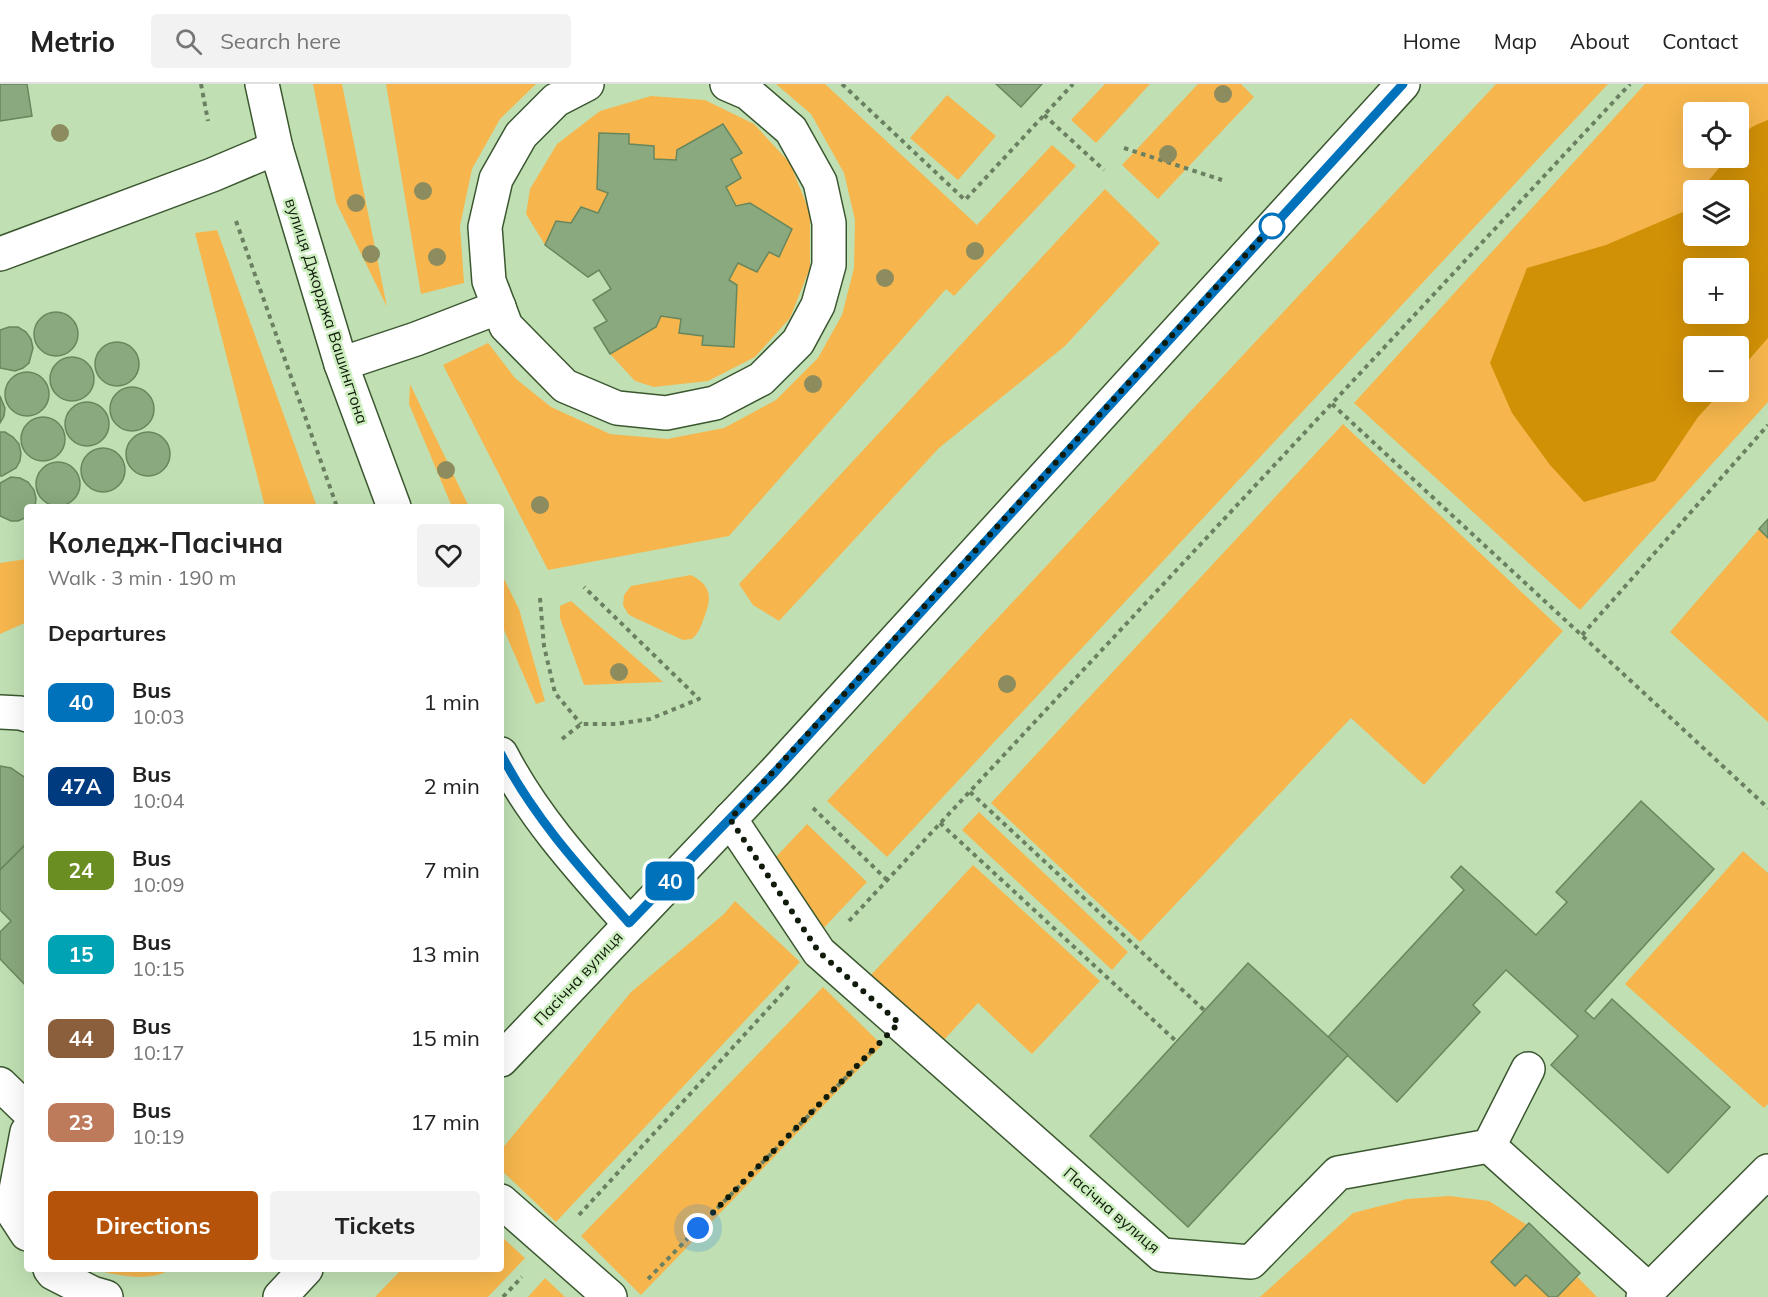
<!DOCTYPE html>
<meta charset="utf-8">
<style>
:root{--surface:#fff;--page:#f2f2f2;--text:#222;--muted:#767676;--line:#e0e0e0;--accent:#b45309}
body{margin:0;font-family:Mulish,sans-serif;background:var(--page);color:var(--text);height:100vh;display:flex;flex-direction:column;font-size:22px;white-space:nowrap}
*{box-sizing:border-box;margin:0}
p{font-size:20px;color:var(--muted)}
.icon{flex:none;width:33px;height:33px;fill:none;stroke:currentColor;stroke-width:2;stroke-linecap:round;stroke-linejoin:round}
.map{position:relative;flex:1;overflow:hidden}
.side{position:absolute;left:24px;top:420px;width:480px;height:768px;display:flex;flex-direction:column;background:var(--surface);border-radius:6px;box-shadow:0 6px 24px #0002}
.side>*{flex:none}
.badge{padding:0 12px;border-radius:9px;font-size:21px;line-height:39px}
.fabs{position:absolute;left:1683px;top:18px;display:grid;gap:12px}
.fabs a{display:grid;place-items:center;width:66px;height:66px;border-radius:6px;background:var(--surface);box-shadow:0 6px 24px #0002;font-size:30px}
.you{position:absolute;width:30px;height:30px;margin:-15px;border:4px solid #fff;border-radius:50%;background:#1a73e8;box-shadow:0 0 0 9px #1a73e833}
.map>.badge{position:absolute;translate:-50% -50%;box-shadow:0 0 0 3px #fff}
h2{padding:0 24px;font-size:22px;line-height:54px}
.round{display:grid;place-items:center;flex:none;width:63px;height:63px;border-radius:6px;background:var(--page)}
.overview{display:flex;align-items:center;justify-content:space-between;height:102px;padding:0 24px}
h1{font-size:28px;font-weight:700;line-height:45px}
.button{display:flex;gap:12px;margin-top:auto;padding:12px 24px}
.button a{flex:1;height:69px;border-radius:6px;background:var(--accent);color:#fff;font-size:24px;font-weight:700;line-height:69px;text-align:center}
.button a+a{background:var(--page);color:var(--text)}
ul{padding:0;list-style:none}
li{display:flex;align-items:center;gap:18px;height:84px;padding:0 24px}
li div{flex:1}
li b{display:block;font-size:22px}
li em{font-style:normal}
li .badge{min-width:66px;font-weight:700;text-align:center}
header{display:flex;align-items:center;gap:36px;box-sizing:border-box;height:84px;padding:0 30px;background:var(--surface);border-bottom:2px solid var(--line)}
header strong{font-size:28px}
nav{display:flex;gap:33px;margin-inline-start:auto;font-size:21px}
.search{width:420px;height:54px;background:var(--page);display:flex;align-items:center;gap:15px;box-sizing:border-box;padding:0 21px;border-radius:6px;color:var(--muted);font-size:22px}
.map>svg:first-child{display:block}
.green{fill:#f6b64d;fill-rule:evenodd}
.forest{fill:#d19107;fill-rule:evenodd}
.building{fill:#8aa97e;stroke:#69875d;stroke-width:1.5}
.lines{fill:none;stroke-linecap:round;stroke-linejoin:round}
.minor-casing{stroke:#3b5730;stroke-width:36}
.major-casing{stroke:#3b5730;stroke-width:36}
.path{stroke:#6a8061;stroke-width:4;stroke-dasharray:4.5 4.5;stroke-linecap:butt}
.minor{stroke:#fff;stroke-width:33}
.major{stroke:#fff;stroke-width:33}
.tree{fill:#8c8c5f}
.line-casing{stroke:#fff;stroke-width:14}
.line{stroke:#0072bc;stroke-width:9}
.walk{stroke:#101b0b;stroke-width:6;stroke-dasharray:0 10.8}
.stop-dot{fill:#fff;stroke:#0072bc;stroke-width:3}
.labels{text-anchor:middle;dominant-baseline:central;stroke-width:5;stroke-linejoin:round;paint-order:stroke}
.street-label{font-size:16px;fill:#101b0b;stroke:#cdeebf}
</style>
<header>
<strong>Metrio</strong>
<div class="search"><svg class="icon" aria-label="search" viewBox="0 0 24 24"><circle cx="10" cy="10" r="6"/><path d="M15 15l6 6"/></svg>Search here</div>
<nav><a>Home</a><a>Map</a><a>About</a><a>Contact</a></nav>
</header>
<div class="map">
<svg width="1768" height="1213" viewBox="0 0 1768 1213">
<rect width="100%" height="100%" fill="#c0e0b3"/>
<g class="green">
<polygon points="313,0 342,0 387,223 336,118"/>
<polygon points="386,0 536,0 500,35 472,85 460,142 464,199 421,210"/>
<polygon points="776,0 825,0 977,141 1052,61 1076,82 954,212 946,205 729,452 548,486 443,281 488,259 515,294 551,323 610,350 667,355 724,344 776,316 818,274 842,231 854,184 855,136 844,89 811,30"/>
<polygon points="1105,0 1150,0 1096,59 1071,36"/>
<polygon points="1198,0 1241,0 1254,13 1158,115 1122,81"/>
<polygon points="1496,0 1608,0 887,773 827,717"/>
<path d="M1645,0H1768V318L1580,526L1354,319ZM1694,28H1738V74H1694ZM1694,106H1738V152H1694ZM1694,184H1738V230H1694ZM1694,262H1738V308H1694Z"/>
<polygon points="947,11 996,52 958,96 910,54"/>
<polygon points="651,12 705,16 754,40 790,79 810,129 810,184 790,234 755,273 708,297 654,303 635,297 610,270 656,243 661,232 681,235 680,249 703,252 702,261 734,263 737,201 729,196 738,179 769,168 792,145 750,119 736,122 726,103 741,94 731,75 742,69 724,40 677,66 676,76 654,75 654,62 629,60 629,50 599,49 597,105 608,109 598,129 571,139 556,137 545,161 526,130 530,105 557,60 600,27"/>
<polygon points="1105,105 1160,159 1065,262 939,364 779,537 753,521 739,500"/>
<polygon points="217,146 317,423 265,423 195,149"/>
<polygon points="410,300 469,423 452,423 409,320"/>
<polygon points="1343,340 1563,547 1424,701 1351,634 1140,858 991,719"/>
<polygon points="1759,445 1768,454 1768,638 1670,548"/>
<polygon points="27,475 27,538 0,550 0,479"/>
<polygon points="501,489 519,525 545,617 536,620 501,539"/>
<path d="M691,491C712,502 712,514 704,534C701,542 699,549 692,555L683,556L633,533L628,530L623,521L624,511L631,502Z"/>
<polygon points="571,517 663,598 584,601 560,534 560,522"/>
<polygon points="979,728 1128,868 1112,886 962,746"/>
<polygon points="807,740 867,798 819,849 758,792"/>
<polygon points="1743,767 1768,789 1768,1020 1764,1024 1625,900"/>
<polygon points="973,781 1100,897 1032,970 978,919 942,958 870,892"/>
<polygon points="735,817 800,878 556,1138 501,1086 501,1066 631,908 724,830"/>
<polygon points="823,903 882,961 641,1211 581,1152"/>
<polygon points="1449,1112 1489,1117 1527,1141 1597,1213 1260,1213 1353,1129 1407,1115"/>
<polygon points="501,1152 525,1174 488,1213 375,1213 402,1185 501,1185"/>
<path d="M89,1185H171C148,1200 115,1190 89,1185Z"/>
<polygon points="545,1194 565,1213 528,1213"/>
</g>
<path class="forest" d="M1768,36V254L1739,287L1738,262H1694V308H1721L1698,333L1655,397L1584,418L1550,381L1512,329L1490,279L1527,184L1606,161L1685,127L1693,116L1694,152H1738V106H1701L1727,74H1738C1738,49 1747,44 1768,36ZM1694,184H1738V230H1694Z"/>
<g class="building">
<polygon points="0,0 27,0 32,32 0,37"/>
<polygon points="996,0 1042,0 1021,23"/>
<polygon points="723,40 742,69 731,75 741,94 726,103 736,122 750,119 792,145 779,173 769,168 757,188 738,179 729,196 737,201 734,263 702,261 703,252 679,249 681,235 661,232 656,243 610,270 594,244 607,237 593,216 611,205 599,186 588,193 545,161 556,137 571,139 581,123 598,129 608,109 597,105 599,49 629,50 629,60 654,62 654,75 676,76 677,66"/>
<circle cx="56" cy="250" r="22"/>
<polygon points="9,243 18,243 26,248 31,255 33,264 29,279 23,284 15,287 0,284 0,246"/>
<circle cx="117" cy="280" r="22"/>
<circle cx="72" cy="295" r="22"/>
<circle cx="27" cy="310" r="22"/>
<circle cx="132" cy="325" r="22"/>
<polygon points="0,312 5,324 4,332 0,339"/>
<circle cx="87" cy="340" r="22"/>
<circle cx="43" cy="355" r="22"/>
<polygon points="0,348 5,348 13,353 19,360 21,369 20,377 16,384 2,392 0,392"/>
<circle cx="148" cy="370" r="22"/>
<circle cx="103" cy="386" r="22"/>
<circle cx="58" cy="400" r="22"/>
<polygon points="11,393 20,394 28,398 34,406 36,414 35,423 27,423 27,433 18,437 11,437 0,432 0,399"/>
<polygon points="1768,435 1768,454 1759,445"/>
<polygon points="0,682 11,684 27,695 27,759 0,786"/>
<polygon points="1641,717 1714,785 1585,927 1594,935 1612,915 1730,1023 1668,1089 1551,981 1578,952 1506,886 1473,921 1480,928 1397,1018 1328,953 1464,806 1451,793 1461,782 1536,851 1567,818 1556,808"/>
<polygon points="27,759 27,903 0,875 0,848 11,837 0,826 0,786"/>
<polygon points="1248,879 1348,971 1188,1143 1090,1052"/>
<polygon points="1529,1139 1580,1189 1557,1213 1549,1213 1526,1191 1515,1202 1491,1178"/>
</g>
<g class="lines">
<defs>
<g id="minor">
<polyline points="587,0 556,16 521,51 496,95 485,143 489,197 506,242 565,302 617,324 666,329 715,319 761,295 798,258 818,221 829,181 829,139 820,98 791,46 748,9 727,0"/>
<polyline points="0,170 212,91 276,64"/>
<polyline points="341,280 416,255 499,223"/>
<polyline points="0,628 20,629 27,631"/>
<polyline points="730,735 819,868 1162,1171 1251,1178 1338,1089 1489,1062 1649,1206 1643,1213"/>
<polyline points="0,1000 27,1026"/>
<polyline points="27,1048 12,1127 27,1150"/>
<polyline points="1489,1062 1528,985"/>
<polyline points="501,1117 610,1213"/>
<polyline points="50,1185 53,1189 92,1209 106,1213"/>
<polyline points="1649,1206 1768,1087"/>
</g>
<g id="major">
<polyline points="262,0 276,64 341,280 394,423"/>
<path d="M501,670C534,734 582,786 629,839"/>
<polyline points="501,976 775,688 1403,0"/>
<polyline points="280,1213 306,1185"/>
</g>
</defs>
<use href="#minor" class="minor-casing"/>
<use href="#major" class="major-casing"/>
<g class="path">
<polyline points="201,0 208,37"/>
<polyline points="842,0 965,116 1073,0"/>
<polyline points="1044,31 1104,86"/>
<polyline points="1124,64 1222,96"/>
<polyline points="236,137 337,423"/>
<polyline points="1332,320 1768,724"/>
<polyline points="540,514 544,562 555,609 581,640"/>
<polyline points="1582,551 1768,341"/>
<polyline points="562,655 581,640 616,640 650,635 699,615 584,503"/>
<polyline points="970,708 1205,927"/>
<polyline points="813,724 887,796"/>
<polyline points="940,739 1177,958"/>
<polyline points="849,837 1630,0"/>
<polyline points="579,1131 791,900"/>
<polyline points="648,1195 870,969"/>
<polyline points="503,1213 522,1193"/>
</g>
<use href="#minor" class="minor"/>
<use href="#major" class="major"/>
</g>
<g class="tree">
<circle cx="1223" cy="10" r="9"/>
<circle cx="60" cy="49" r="9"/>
<circle cx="1168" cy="70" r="9"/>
<circle cx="423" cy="107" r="9"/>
<circle cx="356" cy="119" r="9"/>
<circle cx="975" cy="167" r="9"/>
<circle cx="371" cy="170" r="9"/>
<circle cx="437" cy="173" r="9"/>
<circle cx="885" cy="194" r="9"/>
<circle cx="813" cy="300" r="9"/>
<circle cx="446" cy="386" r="9"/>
<circle cx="540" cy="421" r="9"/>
<circle cx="619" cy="588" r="9"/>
<circle cx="1007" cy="600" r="9"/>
</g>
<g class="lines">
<defs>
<path id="line" d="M501,670C534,734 582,786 629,839L775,688L1403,0"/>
</defs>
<use href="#line" class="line-casing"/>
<use href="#line" class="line"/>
<polyline class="walk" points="698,1144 899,939 819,868 730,735 1272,142"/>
</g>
<circle class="stop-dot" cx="1272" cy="142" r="12"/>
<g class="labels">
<g class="street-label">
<text transform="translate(327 227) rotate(72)">вулиця Джорджа Вашингтона</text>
<text transform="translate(578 894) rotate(-47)">Пасічна вулиця</text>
<text transform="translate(1112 1126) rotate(41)">Пасічна вулиця</text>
</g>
</g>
</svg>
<div class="fabs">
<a><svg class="icon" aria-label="locate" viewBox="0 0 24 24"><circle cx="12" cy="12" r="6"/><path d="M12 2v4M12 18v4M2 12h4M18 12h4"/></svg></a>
<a><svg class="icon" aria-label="layers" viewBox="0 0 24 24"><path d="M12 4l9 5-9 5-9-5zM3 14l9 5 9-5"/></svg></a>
<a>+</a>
<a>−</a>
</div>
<div class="you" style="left:698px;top:1144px"></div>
<b class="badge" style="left:670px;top:797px;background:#0072bc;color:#fff">40</b>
<section class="side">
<div class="overview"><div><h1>Коледж-Пасічна</h1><p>Walk · 3 min · 190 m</p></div><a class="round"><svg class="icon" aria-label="heart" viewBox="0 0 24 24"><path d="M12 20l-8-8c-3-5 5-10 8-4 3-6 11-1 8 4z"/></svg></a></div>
<h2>Departures</h2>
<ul>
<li><span class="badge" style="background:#0072bc;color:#fff">40</span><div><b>Bus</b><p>10:03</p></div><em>1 min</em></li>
<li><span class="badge" style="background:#003b80;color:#fff">47А</span><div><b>Bus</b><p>10:04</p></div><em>2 min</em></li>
<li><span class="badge" style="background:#6b8e23;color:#fff">24</span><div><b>Bus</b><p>10:09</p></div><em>7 min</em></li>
<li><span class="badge" style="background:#00a3b4;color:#fff">15</span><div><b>Bus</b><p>10:15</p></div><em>13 min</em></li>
<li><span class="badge" style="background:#8b5e3c;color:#fff">44</span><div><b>Bus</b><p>10:17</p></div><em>15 min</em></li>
<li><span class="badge" style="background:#be7b5b;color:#fff">23</span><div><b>Bus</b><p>10:19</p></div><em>17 min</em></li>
</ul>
<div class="button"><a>Directions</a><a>Tickets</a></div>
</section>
</div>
